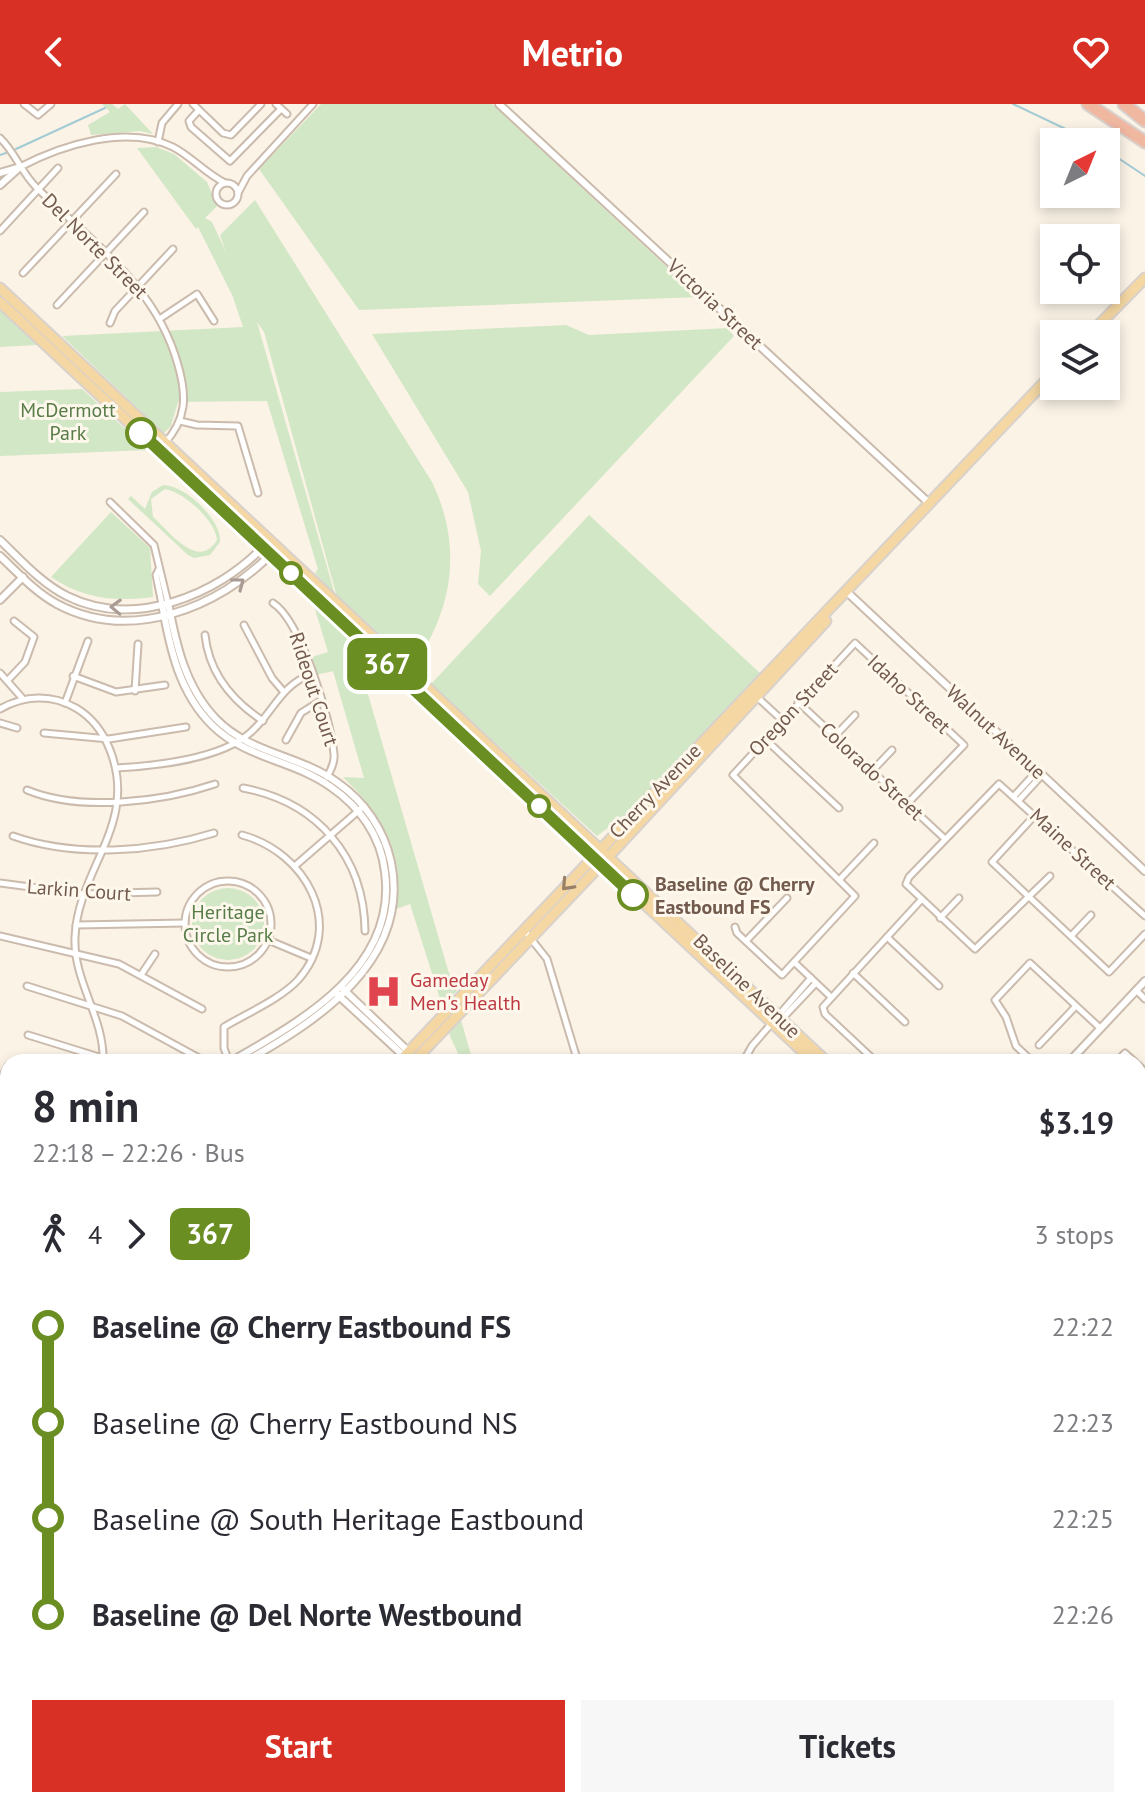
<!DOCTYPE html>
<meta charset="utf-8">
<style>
:root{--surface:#fff;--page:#f7f7f7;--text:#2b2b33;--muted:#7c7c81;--accent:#d93025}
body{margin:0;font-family:"PT Sans",sans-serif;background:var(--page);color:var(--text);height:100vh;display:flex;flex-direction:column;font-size:30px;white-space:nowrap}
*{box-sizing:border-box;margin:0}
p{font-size:26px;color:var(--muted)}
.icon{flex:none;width:44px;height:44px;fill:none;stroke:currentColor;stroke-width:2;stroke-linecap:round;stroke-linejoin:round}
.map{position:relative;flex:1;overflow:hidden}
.sheet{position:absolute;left:0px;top:950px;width:1146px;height:754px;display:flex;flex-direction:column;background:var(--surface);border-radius:24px 24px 0 0;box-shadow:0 4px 12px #0003}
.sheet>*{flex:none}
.badge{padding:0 16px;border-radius:12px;font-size:28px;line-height:52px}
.needle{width:52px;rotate:43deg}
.fabs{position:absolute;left:1040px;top:24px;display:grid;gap:16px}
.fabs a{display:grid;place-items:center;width:80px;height:80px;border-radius:0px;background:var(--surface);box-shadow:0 4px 12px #0003;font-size:40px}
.map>.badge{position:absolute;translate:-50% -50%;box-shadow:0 0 0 4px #fff}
.legs{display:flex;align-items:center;gap:12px;height:88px;padding:0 32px;font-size:26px}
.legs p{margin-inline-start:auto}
.head{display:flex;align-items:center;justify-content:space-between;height:136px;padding:0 32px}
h1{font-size:44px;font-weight:800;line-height:60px}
.button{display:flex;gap:16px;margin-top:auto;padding:16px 32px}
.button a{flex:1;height:92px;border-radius:0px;background:var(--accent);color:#fff;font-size:32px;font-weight:800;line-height:92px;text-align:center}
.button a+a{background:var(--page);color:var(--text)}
ul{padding:0 32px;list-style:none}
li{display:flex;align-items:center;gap:28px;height:96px;font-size:30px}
li i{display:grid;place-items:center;width:12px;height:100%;margin:0 10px;background:currentColor}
li i::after{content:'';width:20px;height:20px;margin:-10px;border:6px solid;border-radius:50%;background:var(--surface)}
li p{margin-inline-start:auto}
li:first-child i{background:linear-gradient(#0000 50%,currentColor 0)}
li:last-child i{background:linear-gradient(currentColor 50%,#0000 0)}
header{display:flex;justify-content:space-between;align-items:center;height:104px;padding:0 32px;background:var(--accent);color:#fff;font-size:36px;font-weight:800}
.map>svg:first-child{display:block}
.green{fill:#d2e7c5;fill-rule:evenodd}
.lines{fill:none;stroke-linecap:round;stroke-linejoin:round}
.stream{stroke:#a3cbd4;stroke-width:2}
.minor-casing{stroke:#cbbbad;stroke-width:9}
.tertiary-casing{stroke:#cbbbad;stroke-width:10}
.primary-casing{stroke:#d8d1cd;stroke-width:13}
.motorway-casing{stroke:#d8d1cd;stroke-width:15}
.minor{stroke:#fff;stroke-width:5}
.tertiary{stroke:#fff;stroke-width:6}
.primary{stroke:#f4d7a3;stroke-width:9}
.motorway{stroke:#f0b7a1;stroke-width:11}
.oneway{stroke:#aa9c94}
.oneway2{stroke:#998067}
.line-1-casing{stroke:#fff;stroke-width:18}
.line-1{stroke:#6b8e23;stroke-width:12}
.stop-1-dot{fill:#fff;stroke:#6b8e23;stroke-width:4}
.labels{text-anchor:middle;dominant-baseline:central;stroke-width:6;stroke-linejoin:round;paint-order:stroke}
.street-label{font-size:20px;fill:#725a4d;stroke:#fef7ec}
.park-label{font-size:20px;fill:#577c48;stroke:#fef7ec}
.stop-label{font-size:20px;font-weight:bold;fill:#725a4d;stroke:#fef7ec;text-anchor:start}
.health-label{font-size:20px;fill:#be3a42;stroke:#fef7ec;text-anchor:start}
</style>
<header><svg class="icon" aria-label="back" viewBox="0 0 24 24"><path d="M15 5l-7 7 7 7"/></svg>Metrio<svg class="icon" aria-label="heart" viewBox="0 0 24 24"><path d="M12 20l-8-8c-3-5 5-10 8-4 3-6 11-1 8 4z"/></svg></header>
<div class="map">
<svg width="1145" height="1703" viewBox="0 0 1145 1703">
<rect width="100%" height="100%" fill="#fbf3e6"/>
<g class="green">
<polygon points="102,0 112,0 118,5 125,0 153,30 140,27 91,31 88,21 110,8"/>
<polygon points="321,0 492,0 699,193 359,206 259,65"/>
<path d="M156,43L174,50L207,78L217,102L205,114L212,118L226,148L220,131L255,96L432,378C463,443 453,505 413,563L337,493L264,228L257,218L335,491L315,469L318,465L267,297L178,298L171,322L164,329L62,232L243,223L233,193L198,123L196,125L137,44Z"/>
<polygon points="0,206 37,241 0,243"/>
<polygon points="566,221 589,231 728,224 734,232 490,492 478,480 481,447 468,388 372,230"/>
<polygon points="82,285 148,346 0,352 0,288"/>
<path d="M163,381C185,381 222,416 220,438L210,451L194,454L188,451L128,395L131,392L145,405L152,388ZM165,385C184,388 216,417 217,436C198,467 170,428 153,413L151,395Z"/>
<path d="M111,408L150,444L153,493C115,498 83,495 51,473Z"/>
<polygon points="589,411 761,570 639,701 597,732 431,580"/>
<path d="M314,502L352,535L448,866L457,887L442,901L410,800L396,805C406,748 381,710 343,673L364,674L333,567L316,571L312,553L328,548Z"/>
<circle cx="228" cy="820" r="36"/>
<polygon points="461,916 473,958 462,958 449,930"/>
<polygon points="675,1696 714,1696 708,1703 677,1703"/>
</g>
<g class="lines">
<g class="stream">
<polyline points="1013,0 1093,38"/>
<polyline points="16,45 105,4"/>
<polyline points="1106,46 1145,72"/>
<polyline points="0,51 6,49"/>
</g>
<defs>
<g id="minor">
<polyline points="24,0 38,11 51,0"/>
<polyline points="193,0 223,29 231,31 261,0"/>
<polyline points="276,0 287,10"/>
<polyline points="199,6 189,17 191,23 230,57 281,5"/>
<path d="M0,34C15,48 21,68 36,83C92,139 156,181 178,261C187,292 187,315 164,340"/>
<polyline points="158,38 162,19 178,0"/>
<path d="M20,63C62,41 127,20 173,43C192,53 205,69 225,79"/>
<circle cx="227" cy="90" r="11"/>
<polyline points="238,89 247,72 313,0"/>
<polyline points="0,127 58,64"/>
<polyline points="23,169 116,70"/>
<polyline points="57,201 144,108"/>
<polyline points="161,214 197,190 214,217"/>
<polyline points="110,219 115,207 173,145"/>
<polyline points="180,317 197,321 238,322 258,389"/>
<polyline points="110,398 154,441 168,499"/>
<polyline points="159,465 156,471 162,500"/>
<path d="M273,499C301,517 331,616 334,650C335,658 331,666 327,673"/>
<polyline points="244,521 272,574 283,587"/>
<path d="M205,531C209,569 231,596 263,617"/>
<polyline points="0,569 23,595"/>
<polyline points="73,572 116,588 165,581"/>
<polyline points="8,576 25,558 34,533 14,517"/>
<polyline points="135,587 138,540"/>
<polyline points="757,593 782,616"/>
<polyline points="798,598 945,735"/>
<polyline points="65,599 88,537"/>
<path d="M0,605C24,591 52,590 76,604C93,614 103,628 110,646C139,720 78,764 75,833C73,878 105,914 103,958"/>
<polyline points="0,619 17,624"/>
<polyline points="44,629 109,635 186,623"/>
<polyline points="835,632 855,611"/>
<polyline points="765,635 839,704"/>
<polyline points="286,636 301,609 320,597"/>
<path d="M116,664C154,662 222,655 251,628C274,608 280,581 312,570"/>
<polyline points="872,667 892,646"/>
<path d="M243,684C317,698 364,752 365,827"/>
<path d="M27,686C80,708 162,698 215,680"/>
<polyline points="1015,691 1037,667"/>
<polyline points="1020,695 1042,671"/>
<polyline points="1036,710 992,758 1109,868 1145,830"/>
<path d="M13,732C75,754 153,748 214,729"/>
<polyline points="296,761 364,702"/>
<polyline points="1050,772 975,845 906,780 909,773 999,680 1145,812"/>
<polyline points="841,774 874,739"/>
<circle cx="228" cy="820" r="43"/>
<polyline points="0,779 83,790 157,788"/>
<polyline points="940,814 959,794"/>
<polyline points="76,821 185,819"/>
<polyline points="735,823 737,829 782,871 855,792 733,671 855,539 964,641 907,700"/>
<polyline points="524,826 547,855 578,958"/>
<polyline points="0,832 119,860 202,905"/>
<polyline points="1071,832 1091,811"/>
<polyline points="887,833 939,882"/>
<polyline points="268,836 311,854"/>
<polyline points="746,837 787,794"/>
<polyline points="794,858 831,893"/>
<polyline points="853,869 905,918"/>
<polyline points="141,871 155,850"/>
<polyline points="27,882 122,912 199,954"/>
<polyline points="1136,886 1145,895"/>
<polyline points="781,916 816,879"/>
<polyline points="28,931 115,958"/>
<polyline points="1039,941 1076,902"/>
<polyline points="871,953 825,910 823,903 921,796"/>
<path d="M229,958L224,944V923C247,909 279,896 298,876C347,820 305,748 242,731"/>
<polyline points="743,958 752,942 811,874"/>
<polyline points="1033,958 1016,942 1006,913 995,896 1030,859 1100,924"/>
<polyline points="1116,958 1125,949 1135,958"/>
<polyline points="1138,961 1145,968"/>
<polyline points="0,977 8,962"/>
<polyline points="1138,1016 1140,1015"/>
<polyline points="0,1037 8,1033"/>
<polyline points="1138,1057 1145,1064"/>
<polyline points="0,1091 8,1087"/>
<polyline points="1138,1188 1145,1180"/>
<polyline points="0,1207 0,1218"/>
<polyline points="1138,1345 1145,1337"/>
<polyline points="1138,1389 1145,1396"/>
<polyline points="1138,1465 1142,1461"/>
<polyline points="1138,1540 1145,1533"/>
<polyline points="1138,1585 1145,1591"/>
<polyline points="1138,1635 1145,1638"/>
<polyline points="350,1696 358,1703"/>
<polyline points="768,1696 776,1703"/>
<polyline points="904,1696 912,1703"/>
<polyline points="1134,1696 1141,1703"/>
<polyline points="35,1703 42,1696"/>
<polyline points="823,1703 829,1696"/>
<polyline points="983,1703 989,1696"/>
<polyline points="1073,1703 1080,1696"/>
</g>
<g id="tertiary">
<polyline points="499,0 930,400"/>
<polyline points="0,69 20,63"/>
<polyline points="0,81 20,63"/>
<path d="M0,436C21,456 41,479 67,492C133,525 217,492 264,442"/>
<path d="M0,452C18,469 35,488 57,500C130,539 219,504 272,449"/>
<polyline points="847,488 1145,767"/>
<polyline points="0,496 23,473"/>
<path d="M168,499C176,540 185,583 216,615C250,650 300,651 338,679C365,698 384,726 391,758C411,856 318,917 244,958"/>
<path d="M162,500C170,544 179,589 213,622C247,655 294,656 331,683C360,703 381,732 385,768C398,864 302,917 230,958"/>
<polyline points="343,885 409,948 413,957"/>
<polyline points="338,891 406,954"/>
<polyline points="1069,958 1145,877"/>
<polyline points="1138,1235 1145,1228"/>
<polyline points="0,1242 8,1238"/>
<polyline points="0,1250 8,1246"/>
<polyline points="1138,1590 1145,1582"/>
<polyline points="1030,1703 1036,1696"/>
</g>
<g id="primary">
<polyline points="0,184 827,958"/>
<polyline points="0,198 814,958"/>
<polyline points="1090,230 1145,174"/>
<polyline points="399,958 1054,268"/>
<polyline points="413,958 609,752 826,517"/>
<polyline points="1138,1249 1145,1255"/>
<polyline points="1138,1262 1145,1268"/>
<polyline points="0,1381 8,1373"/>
<polyline points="0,1394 8,1387"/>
<polyline points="0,1535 8,1542"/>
<polyline points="0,1549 8,1556"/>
<polyline points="157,1696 164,1703"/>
<polyline points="171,1696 179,1703"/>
</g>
<g id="motorway">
<polyline points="1088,0 1145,38"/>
<polyline points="1124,0 1145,17"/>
</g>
</defs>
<use href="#minor" class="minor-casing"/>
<use href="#tertiary" class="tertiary-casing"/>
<use href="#primary" class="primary-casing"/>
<use href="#motorway" class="motorway-casing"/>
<use href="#minor" class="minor"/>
<use href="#tertiary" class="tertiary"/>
<use href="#primary" class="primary"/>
<use href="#motorway" class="motorway"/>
</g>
<defs><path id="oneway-chevron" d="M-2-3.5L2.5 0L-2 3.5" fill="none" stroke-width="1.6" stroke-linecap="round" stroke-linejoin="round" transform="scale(2)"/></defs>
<g class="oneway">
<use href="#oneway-chevron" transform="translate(239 479) rotate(-37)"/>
<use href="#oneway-chevron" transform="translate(116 503) rotate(-178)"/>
</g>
<use class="oneway2" href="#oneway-chevron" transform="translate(567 781) rotate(133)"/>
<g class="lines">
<defs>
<polyline id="line-1" points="141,329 633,791"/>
</defs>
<use href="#line-1" class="line-1-casing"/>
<use href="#line-1" class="line-1"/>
</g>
<defs>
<symbol id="hospital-bare" viewBox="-9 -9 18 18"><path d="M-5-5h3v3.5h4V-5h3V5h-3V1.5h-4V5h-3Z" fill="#e0444e" stroke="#fef7ec" stroke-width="2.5" paint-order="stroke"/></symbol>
</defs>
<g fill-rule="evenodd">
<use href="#hospital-bare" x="358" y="862" width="51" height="51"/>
</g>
<g class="stop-1-dot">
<circle cx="141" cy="329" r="14"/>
<circle cx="291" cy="469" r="10"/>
<circle cx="539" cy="702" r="10"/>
<circle cx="633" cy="791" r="14"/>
</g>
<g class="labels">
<g class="street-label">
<text transform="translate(95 142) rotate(45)">Del Norte Street</text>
<text transform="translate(715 200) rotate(43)">Victoria Street</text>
<text transform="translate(314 585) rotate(72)">Rideout Court</text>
<text transform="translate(909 590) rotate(43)">Idaho Street</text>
<text transform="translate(793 605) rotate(-47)">Oregon Street</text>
<text transform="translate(996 628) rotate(43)">Walnut Avenue</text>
<text transform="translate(872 667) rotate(43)">Colorado Street</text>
<text transform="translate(655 687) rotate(-46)">Cherry Avenue</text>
<text transform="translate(1073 745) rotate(43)">Maine Street</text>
<text transform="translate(79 786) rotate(4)">Larkin Court</text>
<text transform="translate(747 882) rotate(44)">Baseline Avenue</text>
</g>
<g class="park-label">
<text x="68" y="306">McDermott<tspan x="68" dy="23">Park</tspan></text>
<text x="228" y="808">Heritage<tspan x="228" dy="23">Circle Park</tspan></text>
</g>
<g class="stop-label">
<text x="655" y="780">Baseline @ Cherry<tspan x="655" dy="23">Eastbound FS</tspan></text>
</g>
<g class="health-label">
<text x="410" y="876">Gameday<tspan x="410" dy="23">Men's Health</tspan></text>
</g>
</g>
</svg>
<div class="fabs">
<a><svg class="needle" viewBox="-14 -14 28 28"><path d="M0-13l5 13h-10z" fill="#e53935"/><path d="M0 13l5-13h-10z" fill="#7c7c81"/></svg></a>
<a><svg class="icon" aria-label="locate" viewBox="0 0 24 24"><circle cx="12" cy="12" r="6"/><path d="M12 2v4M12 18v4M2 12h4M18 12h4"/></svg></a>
<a><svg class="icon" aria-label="layers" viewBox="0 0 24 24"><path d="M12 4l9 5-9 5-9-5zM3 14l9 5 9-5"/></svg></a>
</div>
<b class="badge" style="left:387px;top:560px;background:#6b8e23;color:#fff">367</b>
<section class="sheet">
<div class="head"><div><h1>8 min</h1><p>22:18 – 22:26 · Bus</p></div><b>$3.19</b></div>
<div class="legs"><svg class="icon" aria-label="walk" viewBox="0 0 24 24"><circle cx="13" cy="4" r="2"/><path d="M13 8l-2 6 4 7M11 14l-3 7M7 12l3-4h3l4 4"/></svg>4<svg class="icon" aria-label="forward" viewBox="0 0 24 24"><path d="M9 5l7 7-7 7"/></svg><b class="badge" style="background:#6b8e23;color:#fff">367</b><p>3 stops</p></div>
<ul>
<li><i style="color:#6b8e23"></i><b>Baseline @ Cherry Eastbound FS</b><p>22:22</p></li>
<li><i style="color:#6b8e23"></i><span>Baseline @ Cherry Eastbound NS</span><p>22:23</p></li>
<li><i style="color:#6b8e23"></i><span>Baseline @ South Heritage Eastbound</span><p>22:25</p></li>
<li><i style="color:#6b8e23"></i><b>Baseline @ Del Norte Westbound</b><p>22:26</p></li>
</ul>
<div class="button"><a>Start</a><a>Tickets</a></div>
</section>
</div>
